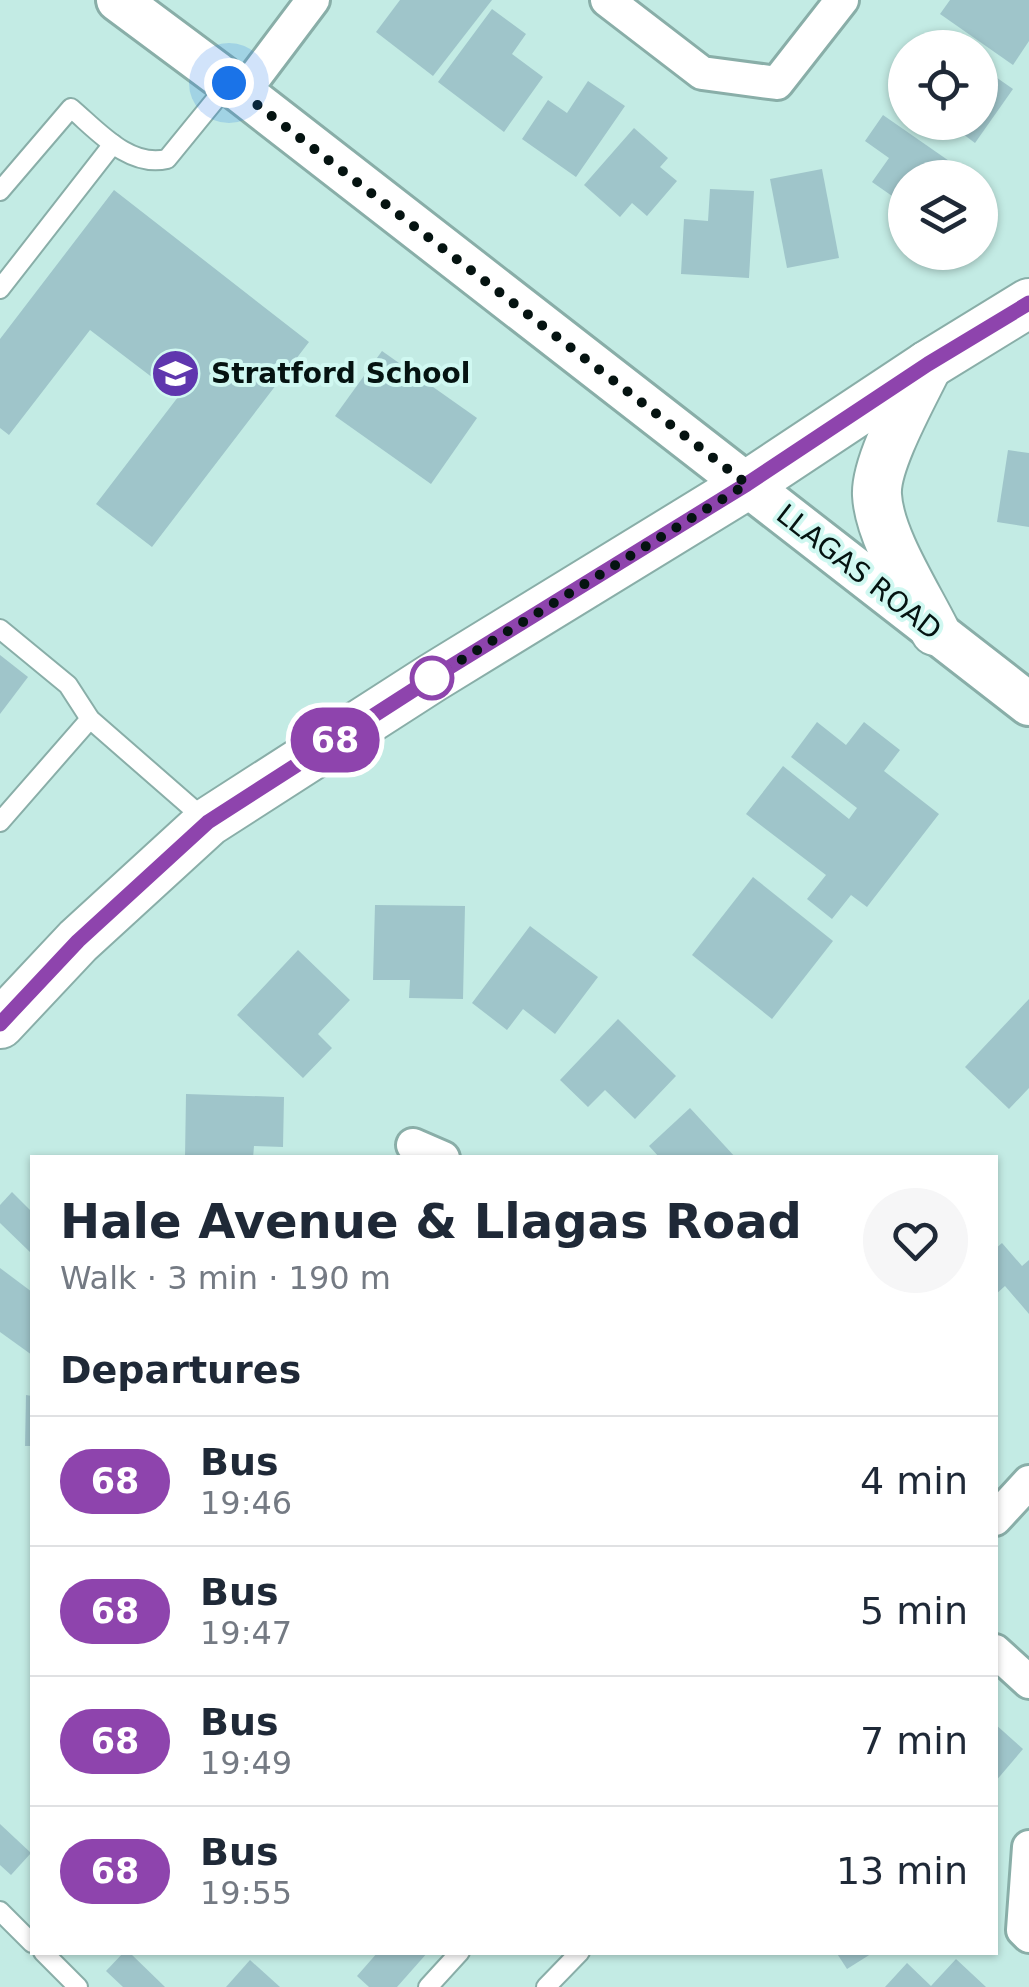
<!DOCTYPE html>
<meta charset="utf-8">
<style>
:root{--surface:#fff;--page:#f6f6f7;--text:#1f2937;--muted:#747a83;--line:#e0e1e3}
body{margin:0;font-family:"DejaVu Sans",sans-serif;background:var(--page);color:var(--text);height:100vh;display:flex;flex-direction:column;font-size:38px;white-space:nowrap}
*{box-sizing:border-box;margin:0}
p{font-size:32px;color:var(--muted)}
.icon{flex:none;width:55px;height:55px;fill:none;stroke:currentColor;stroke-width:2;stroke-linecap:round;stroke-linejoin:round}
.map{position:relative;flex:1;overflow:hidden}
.sheet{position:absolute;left:30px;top:1155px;width:968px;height:800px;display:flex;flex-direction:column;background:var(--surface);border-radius:0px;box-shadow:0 2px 8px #0004}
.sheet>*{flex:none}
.badge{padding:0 20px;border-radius:32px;font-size:35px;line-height:65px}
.fabs{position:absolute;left:888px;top:30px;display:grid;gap:20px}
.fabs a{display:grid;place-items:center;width:110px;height:110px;border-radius:50%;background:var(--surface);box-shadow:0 2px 8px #0004;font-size:50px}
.you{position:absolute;width:50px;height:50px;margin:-25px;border:8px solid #fff;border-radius:50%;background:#1a73e8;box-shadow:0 0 0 15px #1a73e833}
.map>.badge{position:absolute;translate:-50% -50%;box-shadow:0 0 0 5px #fff}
h2{padding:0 30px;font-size:38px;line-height:90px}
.round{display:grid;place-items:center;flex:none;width:105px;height:105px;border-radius:52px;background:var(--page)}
.head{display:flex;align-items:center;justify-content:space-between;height:170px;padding:0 30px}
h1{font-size:48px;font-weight:800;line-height:75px}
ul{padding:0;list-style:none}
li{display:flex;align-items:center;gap:30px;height:130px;padding:0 30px;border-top:2px solid var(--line)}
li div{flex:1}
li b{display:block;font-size:38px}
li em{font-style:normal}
li .badge{min-width:110px;font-weight:700;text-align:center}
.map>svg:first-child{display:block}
.building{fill:#9fc5ca}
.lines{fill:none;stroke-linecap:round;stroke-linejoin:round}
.service-casing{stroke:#89aea8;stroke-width:22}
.minor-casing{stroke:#89aea8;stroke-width:38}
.tertiary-casing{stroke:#89aea8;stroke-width:48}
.secondary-casing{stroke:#89aea8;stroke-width:52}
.service{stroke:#fff;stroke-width:18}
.minor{stroke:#fff;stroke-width:32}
.tertiary{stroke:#fff;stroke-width:42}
.secondary{stroke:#fff;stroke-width:48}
.line-casing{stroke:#fff;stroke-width:22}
.line{stroke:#8e44ad;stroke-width:15}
.walk{stroke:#051311;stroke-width:10;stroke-dasharray:0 18}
.stop-dot{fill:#fff;stroke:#8e44ad;stroke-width:5}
.labels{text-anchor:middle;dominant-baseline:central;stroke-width:8;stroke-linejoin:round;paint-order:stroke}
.poi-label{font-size:28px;font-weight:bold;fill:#051311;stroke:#d0f8f1;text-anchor:start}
.street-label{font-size:28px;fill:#051311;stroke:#d0f8f1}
</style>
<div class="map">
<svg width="1029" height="1987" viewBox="0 0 1029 1987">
<rect width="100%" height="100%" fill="#c3ebe4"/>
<g class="building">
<polygon points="400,0 492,0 433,76 376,32"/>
<polygon points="950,0 1029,0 1029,41 1013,65 940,14"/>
<polygon points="492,9 526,34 512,54 543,77 504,132 438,82"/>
<polygon points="980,66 1013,89 975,143 947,122 980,122"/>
<polygon points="588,81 625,106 576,177 522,139 548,100 567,113"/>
<polygon points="883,115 952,163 941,178 905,178 905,205 872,182 889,158 865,141"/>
<polygon points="634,128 668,158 660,167 677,181 647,216 632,203 620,217 584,185"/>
<polygon points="822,169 839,258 787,268 770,179"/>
<polygon points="710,189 754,191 749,278 681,274 684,219 708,221"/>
<polygon points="114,190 309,342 152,547 96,504 178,397 90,330 9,435 0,428 0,339"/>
<polygon points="382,351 477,418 431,484 335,416"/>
<polygon points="1008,450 1029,453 1029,527 997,522"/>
<polygon points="0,655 28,677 0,714"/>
<polygon points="817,722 846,745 864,722 900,750 884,771 939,814 867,907 851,895 832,919 807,899 826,875 746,814 783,766 849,819 857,808 791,757"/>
<polygon points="753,877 833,941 772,1019 692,955"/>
<polygon points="375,905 465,906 463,999 409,998 410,980 373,980"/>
<polygon points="530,926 598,977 555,1034 523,1009 507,1030 472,1003"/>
<polygon points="298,950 350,1000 318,1034 332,1048 303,1078 237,1015"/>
<polygon points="1029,999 1029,1088 1009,1109 965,1067"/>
<polygon points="618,1019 676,1076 635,1119 605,1090 588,1107 560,1080"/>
<polygon points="186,1094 284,1097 283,1147 254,1146 253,1158 185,1158"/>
<polygon points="690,1108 736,1158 660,1158 649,1146"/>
<polygon points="12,1192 32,1212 32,1254 0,1223 0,1205"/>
<polygon points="1002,1243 1022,1266 1029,1260 1029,1314 1005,1286 995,1295 995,1249"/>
<polygon points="0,1268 32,1292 32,1355 0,1332"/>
<polygon points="26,1395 32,1396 32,1446 25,1446"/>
<polygon points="995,1724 1023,1749 995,1782"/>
<polygon points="0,1824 31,1853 11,1875 0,1865"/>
<polygon points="124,1952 129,1952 165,1987 123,1987 106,1971"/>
<polygon points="378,1952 428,1952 397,1987 369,1987 357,1976"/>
<polygon points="836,1952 874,1952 847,1969"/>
<polygon points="956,1959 986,1987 885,1987 907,1963 931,1986"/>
<polygon points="250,1960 280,1987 226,1987"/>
</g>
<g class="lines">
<defs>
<g id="service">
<path d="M0,191L71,108C98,131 129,168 167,159L229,83"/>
<polyline points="0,289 113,144"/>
<polyline points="0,629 68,685 90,719 208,822"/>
<polyline points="0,822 90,719"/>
<polyline points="0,1911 32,1943"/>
<polyline points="43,1952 78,1987"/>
<polyline points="428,1987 460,1952"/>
<polyline points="546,1987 580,1952"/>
</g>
<g id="minor">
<polyline points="607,0 702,73 777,83 842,0"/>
<polyline points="243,93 313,0"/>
<polyline points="413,1145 443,1158"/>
<polyline points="995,1519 1029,1482"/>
<polyline points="995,1651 1029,1682"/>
<polyline points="1029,1847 1023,1930 1029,1936"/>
</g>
<polyline id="tertiary" points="118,0 243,93 1029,704"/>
<g id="secondary">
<path d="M928,365C913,396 875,463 877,495C879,536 916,593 935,631"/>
<polyline points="0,1024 78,941 208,822 432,678 747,485 928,365 1029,303"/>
</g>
</defs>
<use href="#service" class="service-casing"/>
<use href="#minor" class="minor-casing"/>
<use href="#tertiary" class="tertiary-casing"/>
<use href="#secondary" class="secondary-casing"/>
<use href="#service" class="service"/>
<use href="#minor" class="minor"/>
<use href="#tertiary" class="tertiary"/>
<use href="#secondary" class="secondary"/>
</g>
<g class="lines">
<defs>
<polyline id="line" points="0,1024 78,941 208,822 432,678 747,484 928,364 1029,303"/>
</defs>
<use href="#line" class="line-casing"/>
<use href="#line" class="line"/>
<polyline class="walk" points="229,83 747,484 432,678"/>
</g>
<defs>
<symbol id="school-disc" viewBox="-11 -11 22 22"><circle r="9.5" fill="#5f36ae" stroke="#d0f8f1"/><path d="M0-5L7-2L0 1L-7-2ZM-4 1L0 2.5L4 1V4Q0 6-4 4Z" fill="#fff"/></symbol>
</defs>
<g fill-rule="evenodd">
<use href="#school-disc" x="148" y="346" width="55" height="55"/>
</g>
<circle class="stop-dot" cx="432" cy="678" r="20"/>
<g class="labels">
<g class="poi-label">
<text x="211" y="373">Stratford School</text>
</g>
<g class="street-label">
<text transform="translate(859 572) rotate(38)">LLAGAS ROAD</text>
</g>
</g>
</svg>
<div class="fabs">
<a><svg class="icon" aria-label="locate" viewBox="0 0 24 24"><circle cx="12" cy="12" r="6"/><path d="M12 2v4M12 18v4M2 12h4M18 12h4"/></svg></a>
<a><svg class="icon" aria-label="layers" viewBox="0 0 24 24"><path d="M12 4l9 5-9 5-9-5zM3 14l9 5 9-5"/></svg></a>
</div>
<div class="you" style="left:229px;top:83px"></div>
<b class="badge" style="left:335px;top:740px;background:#8e44ad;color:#fff">68</b>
<section class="sheet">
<div class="head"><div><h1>Hale Avenue &amp; Llagas Road</h1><p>Walk · 3 min · 190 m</p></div><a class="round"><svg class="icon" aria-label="heart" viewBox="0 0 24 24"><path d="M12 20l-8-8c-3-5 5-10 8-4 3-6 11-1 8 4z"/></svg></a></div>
<h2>Departures</h2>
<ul>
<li><span class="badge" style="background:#8e44ad;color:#fff">68</span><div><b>Bus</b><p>19:46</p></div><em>4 min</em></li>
<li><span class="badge" style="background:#8e44ad;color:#fff">68</span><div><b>Bus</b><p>19:47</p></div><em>5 min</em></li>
<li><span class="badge" style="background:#8e44ad;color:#fff">68</span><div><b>Bus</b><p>19:49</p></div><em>7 min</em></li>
<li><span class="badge" style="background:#8e44ad;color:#fff">68</span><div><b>Bus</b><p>19:55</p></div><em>13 min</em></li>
</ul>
</section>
</div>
